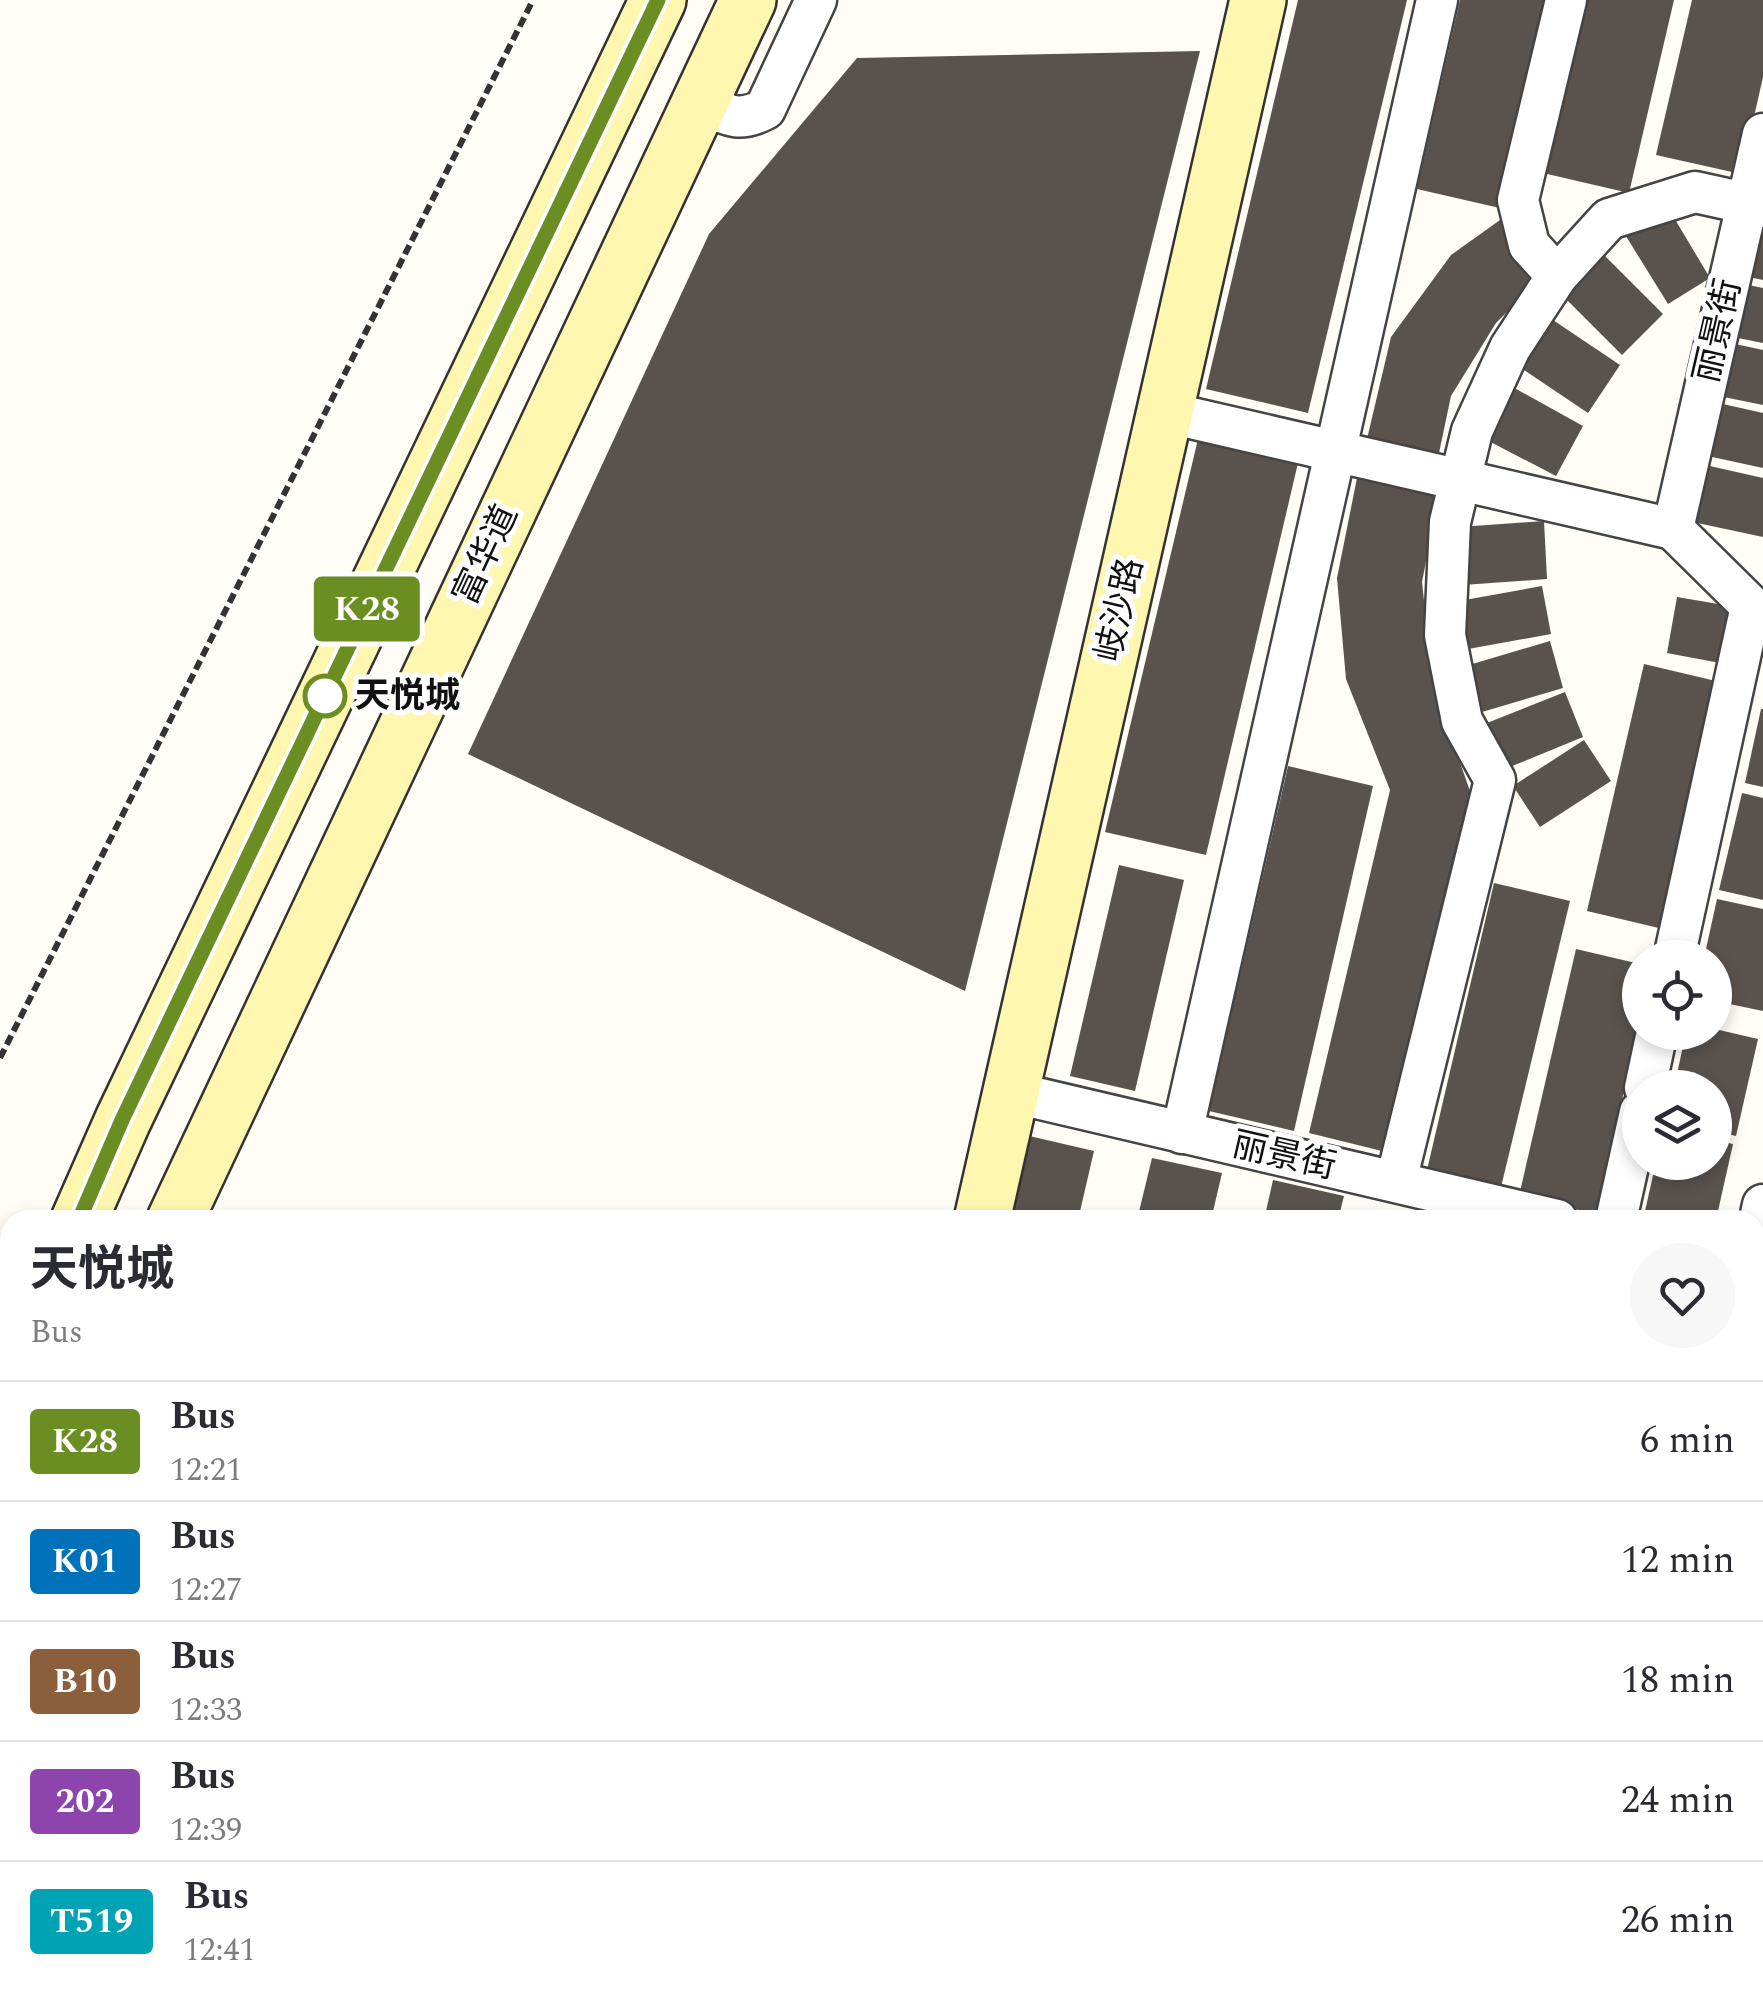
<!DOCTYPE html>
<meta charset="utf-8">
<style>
:root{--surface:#fff;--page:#f7f7f7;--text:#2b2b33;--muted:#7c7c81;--line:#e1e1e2}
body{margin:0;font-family:Spectral,"Noto Sans SC",serif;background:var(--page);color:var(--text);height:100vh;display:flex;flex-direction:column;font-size:38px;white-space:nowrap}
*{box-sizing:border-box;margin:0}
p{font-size:32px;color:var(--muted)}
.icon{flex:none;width:55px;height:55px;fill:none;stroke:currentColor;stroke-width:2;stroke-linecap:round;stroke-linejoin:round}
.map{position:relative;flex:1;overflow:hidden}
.side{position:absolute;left:0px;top:1210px;width:1765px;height:792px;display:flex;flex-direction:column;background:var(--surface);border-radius:30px 30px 0 0;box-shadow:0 5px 15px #0003}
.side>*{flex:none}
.badge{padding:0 20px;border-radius:8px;font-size:35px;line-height:65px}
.buttons{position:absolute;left:1622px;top:940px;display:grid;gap:20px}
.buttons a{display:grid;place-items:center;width:110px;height:110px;border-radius:50%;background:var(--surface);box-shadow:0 5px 15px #0003;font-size:50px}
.map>.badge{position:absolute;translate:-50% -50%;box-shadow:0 0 0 5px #fff}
.round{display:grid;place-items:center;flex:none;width:105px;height:105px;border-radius:52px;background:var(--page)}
.summary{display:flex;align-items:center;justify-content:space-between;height:170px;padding:0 30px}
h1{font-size:48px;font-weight:700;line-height:75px}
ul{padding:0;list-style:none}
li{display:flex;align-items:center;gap:30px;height:120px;padding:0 30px;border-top:2px solid var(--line)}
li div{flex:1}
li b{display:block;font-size:38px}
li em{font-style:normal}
li .badge{min-width:110px;font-weight:700;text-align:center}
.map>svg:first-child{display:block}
.building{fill:#5a524d}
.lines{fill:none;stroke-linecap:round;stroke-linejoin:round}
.street-casing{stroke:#444;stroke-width:45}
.secondary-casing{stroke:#333;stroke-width:60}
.path{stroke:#333;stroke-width:6;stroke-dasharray:10 5;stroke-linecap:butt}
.street{stroke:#fff;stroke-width:40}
.secondary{stroke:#fff6b0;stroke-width:55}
.line-casing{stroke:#fff;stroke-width:22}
.line{stroke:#6b8e23;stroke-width:15}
.stop-dot{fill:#fff;stroke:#6b8e23;stroke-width:5}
.labels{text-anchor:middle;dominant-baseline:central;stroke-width:10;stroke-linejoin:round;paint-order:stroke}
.street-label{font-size:35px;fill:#111;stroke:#fff}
.stop-label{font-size:35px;font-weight:bold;fill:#111;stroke:#fff;text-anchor:start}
</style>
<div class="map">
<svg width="1763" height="2002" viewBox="0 0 1763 2002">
<rect width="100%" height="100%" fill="#fffdf5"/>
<g class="building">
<polygon points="1298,0 1407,0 1308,413 1206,389"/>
<polygon points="1460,0 1551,0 1504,209 1417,189"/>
<polygon points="1584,0 1674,0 1629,193 1543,173"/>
<polygon points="1692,0 1763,0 1763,77 1741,174 1656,155"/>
<polygon points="1200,51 965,991 468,754 709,234 857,58"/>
<polygon points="1667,206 1710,278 1668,304 1624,233"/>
<polygon points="1500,220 1538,281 1496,323 1451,396 1439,453 1367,439 1391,337 1451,255"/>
<polygon points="1763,225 1763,280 1739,275"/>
<polygon points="1603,254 1663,314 1622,355 1562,295"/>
<polygon points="1739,283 1763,288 1763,343 1728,336"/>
<polygon points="1550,318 1620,365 1588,413 1518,366"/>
<polygon points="1726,342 1763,350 1763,405 1714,395"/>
<polygon points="1509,385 1583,426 1556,476 1481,437"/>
<polygon points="1714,402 1763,413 1763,468 1703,455"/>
<polygon points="1198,439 1298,463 1206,855 1105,832"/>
<polygon points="1701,464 1763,478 1763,537 1688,521"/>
<polygon points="1357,478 1439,495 1422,582 1433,685 1471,794 1386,1152 1309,1133 1390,790 1346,679 1337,578"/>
<polygon points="1544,521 1547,579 1463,585 1459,527"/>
<polygon points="1542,586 1551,634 1468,649 1459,601"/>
<polygon points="1677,597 1730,606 1720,663 1667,653"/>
<polygon points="1550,641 1563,688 1482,712 1469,665"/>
<polygon points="1644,664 1720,682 1663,929 1587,911"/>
<polygon points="1565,692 1583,737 1505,769 1487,723"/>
<polygon points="1761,709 1763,709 1763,787 1745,783"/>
<polygon points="1584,740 1611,781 1540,827 1513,786"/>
<polygon points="1288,766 1373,786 1294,1131 1209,1111"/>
<polygon points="1742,793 1763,798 1763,900 1719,890"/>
<polygon points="1119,865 1184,880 1135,1091 1070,1076"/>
<polygon points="1494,883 1570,901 1501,1187 1427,1170"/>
<polygon points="1717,899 1763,909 1763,1011 1715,1001 1715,958 1704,958"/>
<polygon points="1576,949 1640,964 1640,1022 1596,1214 1519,1196"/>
<polygon points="1715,1029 1758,1039 1736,1136 1715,1131 1715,1088 1674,1088 1686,1032 1715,1032"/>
<polygon points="1025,1135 1094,1151 1078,1220 1005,1220"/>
<polygon points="1715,1140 1733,1144 1716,1220 1643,1220 1656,1162 1715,1162"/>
<polygon points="1152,1158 1222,1173 1211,1220 1137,1220"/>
<polygon points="1273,1180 1344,1196 1338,1220 1264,1220"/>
<polygon points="1761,1630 1763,1630 1763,1961 1755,1959 1755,1658"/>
<polygon points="21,1992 273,1992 278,2002 4,2002"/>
<polygon points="584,1992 677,1992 680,2002 581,2002"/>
<polygon points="906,1992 966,1992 999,2000 894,2002"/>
</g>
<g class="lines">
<defs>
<g id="street">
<path d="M700,102C726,114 737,124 765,109L816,0"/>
<polyline points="1557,276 1529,245 1518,200 1566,0"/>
<polyline points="1165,412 1673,529"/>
<polyline points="1674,958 1751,606 1673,529 1763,134"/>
<polyline points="1645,1088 1657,1032"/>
<polyline points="1011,1092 1557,1220"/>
<polyline points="1182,1133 1437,0"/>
<polyline points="1396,1181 1495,780 1462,721 1445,635 1450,522 1472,431 1510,348 1557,276 1609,219 1695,192 1763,207"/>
<polyline points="1616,1220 1640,1112"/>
<polyline points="1755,1242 1763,1205"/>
<polyline points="521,2002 524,1992"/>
<polyline points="1588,2002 1590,1992"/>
</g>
<g id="secondary">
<polyline points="79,1220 123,1120 658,0"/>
<polyline points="175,1220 748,0"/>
<polyline points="982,1220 1258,0"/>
<polyline points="0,1286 10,1275"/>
<polyline points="0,1400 10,1377"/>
<polyline points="0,1605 10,1583"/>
<polyline points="0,1713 10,1715"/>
<polyline points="0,1887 10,1880"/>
<polyline points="1094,1992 1130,2002"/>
<polyline points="1473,1992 1515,2002"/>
<polyline points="791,2002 794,1992"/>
</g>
</defs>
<use href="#street" class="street-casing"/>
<use href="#secondary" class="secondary-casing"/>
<polyline class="path" points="0,1058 533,0"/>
<use href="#street" class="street"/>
<use href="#secondary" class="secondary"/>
</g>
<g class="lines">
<defs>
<polyline id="line" points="79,1220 122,1120 658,0"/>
</defs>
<use href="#line" class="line-casing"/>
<use href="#line" class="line"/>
</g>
<circle class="stop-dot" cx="325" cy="696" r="20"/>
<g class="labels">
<g class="street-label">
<text transform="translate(1718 331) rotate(-77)">丽景街</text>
<text transform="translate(486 555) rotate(-65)">富华道</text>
<text transform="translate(1120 610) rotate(-77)">岐沙路</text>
<text transform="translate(1284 1156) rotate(13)">丽景街</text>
</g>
<g class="stop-label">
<text x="355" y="696">天悦城</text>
</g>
</g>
</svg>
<div class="buttons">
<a><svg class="icon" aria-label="locate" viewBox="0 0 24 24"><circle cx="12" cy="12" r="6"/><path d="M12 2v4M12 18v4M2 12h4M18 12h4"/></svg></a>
<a><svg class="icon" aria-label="layers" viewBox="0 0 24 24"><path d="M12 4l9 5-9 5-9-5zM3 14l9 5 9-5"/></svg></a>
</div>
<b class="badge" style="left:367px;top:609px;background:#6b8e23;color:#fff">K28</b>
<section class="side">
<div class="summary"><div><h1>天悦城</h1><p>Bus</p></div><a class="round"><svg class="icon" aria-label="heart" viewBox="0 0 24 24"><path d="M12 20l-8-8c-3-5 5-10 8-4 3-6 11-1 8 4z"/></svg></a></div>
<ul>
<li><span class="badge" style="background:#6b8e23;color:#fff">K28</span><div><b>Bus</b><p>12:21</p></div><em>6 min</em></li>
<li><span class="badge" style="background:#0072bc;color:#fff">K01</span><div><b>Bus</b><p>12:27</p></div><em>12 min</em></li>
<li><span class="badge" style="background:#8b5e3c;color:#fff">B10</span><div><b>Bus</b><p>12:33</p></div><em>18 min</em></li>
<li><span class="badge" style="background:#8e44ad;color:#fff">202</span><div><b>Bus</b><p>12:39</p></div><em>24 min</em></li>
<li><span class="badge" style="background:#00a3b4;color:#fff">T519</span><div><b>Bus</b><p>12:41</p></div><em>26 min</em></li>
</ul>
</section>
</div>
